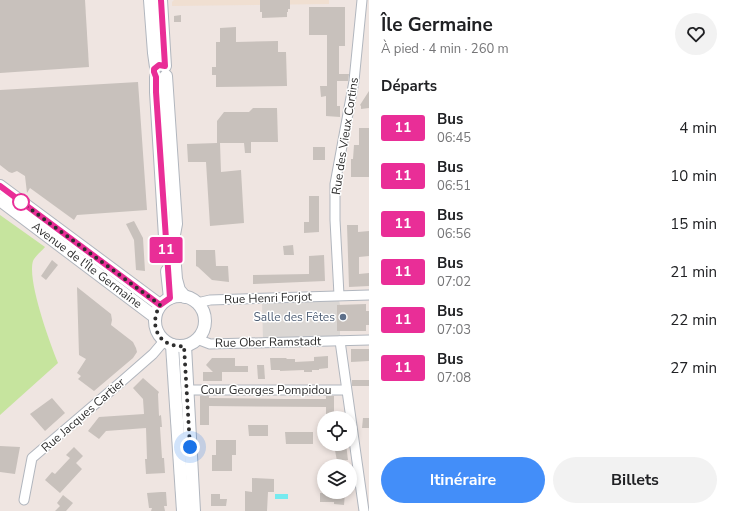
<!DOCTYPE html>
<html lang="fr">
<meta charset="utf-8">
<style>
:root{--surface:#fff;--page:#f2f2f2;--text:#202124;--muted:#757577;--accent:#438ef9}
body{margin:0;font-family:"Nunito Sans",sans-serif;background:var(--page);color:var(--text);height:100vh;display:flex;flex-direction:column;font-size:15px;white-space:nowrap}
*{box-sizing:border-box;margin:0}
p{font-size:13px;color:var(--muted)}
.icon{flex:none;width:22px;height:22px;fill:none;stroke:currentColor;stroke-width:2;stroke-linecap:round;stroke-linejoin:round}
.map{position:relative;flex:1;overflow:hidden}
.side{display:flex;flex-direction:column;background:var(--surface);width:360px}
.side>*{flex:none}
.badge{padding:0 8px;border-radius:3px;font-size:14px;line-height:26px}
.buttons{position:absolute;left:317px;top:411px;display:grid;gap:8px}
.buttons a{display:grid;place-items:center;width:40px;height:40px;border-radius:50%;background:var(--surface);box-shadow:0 2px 6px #0003;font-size:20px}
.you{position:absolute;width:20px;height:20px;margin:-10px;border:3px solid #fff;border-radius:50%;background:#1a73e8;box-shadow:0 0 0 6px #1a73e833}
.map>.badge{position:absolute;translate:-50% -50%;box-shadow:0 0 0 2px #fff}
h2{padding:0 12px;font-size:15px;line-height:36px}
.round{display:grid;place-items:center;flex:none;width:42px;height:42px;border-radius:21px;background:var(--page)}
.overview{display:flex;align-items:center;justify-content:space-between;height:68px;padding:0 12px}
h1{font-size:19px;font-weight:700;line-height:30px}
.primary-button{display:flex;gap:8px;margin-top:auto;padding:8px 12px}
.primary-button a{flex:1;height:46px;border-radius:24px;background:var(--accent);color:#fff;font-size:16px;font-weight:700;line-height:46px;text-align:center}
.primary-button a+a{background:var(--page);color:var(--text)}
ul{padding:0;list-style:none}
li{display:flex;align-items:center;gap:12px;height:48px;padding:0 12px}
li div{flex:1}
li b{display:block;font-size:15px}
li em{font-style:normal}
li .badge{min-width:44px;font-weight:700;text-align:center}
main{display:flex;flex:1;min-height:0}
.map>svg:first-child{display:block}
.education{fill:#f0dfd1}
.green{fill:#c6e49e}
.plaza{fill:#dbd7d4}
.water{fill:#76eaef}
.building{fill:#c8c1bc}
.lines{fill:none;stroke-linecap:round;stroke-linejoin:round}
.minor-casing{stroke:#b1b6be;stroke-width:11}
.tertiary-casing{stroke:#b1b6be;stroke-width:14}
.minor{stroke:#fff;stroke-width:9}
.tertiary{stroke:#fff;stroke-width:12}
.line-casing{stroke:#fff;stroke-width:9}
.line{stroke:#e92e97;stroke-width:6}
.walk{stroke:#2e2e2e;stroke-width:4;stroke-dasharray:0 7.2}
.stop-dot{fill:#fff;stroke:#e92e97;stroke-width:2}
.service-dot{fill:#5c6f8a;stroke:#fff;stroke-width:1.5}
.labels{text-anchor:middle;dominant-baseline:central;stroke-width:3;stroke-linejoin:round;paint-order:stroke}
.street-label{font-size:12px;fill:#2e2e2e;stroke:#fff}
.service-label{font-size:12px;fill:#4e5e75;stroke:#fff;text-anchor:end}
</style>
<main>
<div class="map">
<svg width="369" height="511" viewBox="0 0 369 511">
<rect width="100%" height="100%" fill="#efe5e1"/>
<polygon class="education" points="174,0 329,0 329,4 172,6 172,2"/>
<path class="green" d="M0,215L45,247C42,251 35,256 33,261C27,281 50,343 58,363L0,415Z"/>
<polygon class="plaza" points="339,300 340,305 337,305 337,331 340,331 340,337 263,340 262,302"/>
<rect class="water" x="275" y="494" width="13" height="5"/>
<g class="building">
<polygon points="0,0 85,0 89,67 0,73"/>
<polygon points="260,0 290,0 290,9 288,9 288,12 287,12 287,17 262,18 262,12 260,12"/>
<polygon points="309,7 345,7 345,46 339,46 339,74 349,74 348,81 337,81 337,106 340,106 340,117 326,116 326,96 321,97 320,86 327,86 327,35 309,35"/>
<polygon points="181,15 181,22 174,22 174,16"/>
<polygon points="236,27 236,42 278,41 278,52 286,52 287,86 216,87 216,75 212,75 212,67 216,67 216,42 220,42 220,28"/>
<polygon points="138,82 147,210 77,215 74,220 30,188 27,193 25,176 17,171 12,173 9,172 0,165 0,90"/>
<polygon points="369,91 369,108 361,109 361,106 360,105"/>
<polygon points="253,108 277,108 278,142 251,142 251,153 245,153 244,143 220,143 221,172 241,170 244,223 210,226 206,162 188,162 187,144 217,143 217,121 224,112 249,112"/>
<polygon points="359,128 369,128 369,177 351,177 351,159 353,159 354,145 359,145"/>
<rect x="313" y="147" width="12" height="13"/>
<polygon points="309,196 319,196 319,232 304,233 304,222 309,222"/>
<polygon points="134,221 143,238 145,271 136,270 134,240 126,224"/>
<polygon points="347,225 358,225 358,232 369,231 369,256 359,257 359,274 369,273 369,286 349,287"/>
<polygon points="293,245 294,255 284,255 283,246"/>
<polygon points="196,250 215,250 216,266 228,266 229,282 212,280 198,267 196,266"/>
<polygon points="324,255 325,281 253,284 253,275 309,274 309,256"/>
<polygon points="52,260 58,265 46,280 41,276"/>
<polygon points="77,287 111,314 112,320 111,325 133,342 136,348 137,352 133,358 94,391 78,379 81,376 77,373 86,359 79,355"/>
<polygon points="366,304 366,311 369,311 369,325 366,325 366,331 337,331 337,305"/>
<polygon points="351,349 369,349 369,361 351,362"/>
<polygon points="328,356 328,368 319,369 319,370 312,370 312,372 304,372 304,370 280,371 280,370 271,370 270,358 286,358 287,359 295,359 295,362 314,361 314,357"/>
<polygon points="212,358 235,358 235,366 248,366 248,372 222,372 222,381 203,381 203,372 213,372 206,365"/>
<polygon points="257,365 264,365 265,379 258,379"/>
<polygon points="143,378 159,392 158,394 159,416 161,415 162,427 160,427 162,458 164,458 165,473 146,474 145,459 147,459 146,428 106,431 99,439 88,431 99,417 144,414 143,399 133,388"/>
<rect x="352" y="380" width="17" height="6"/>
<polygon points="200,396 209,396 209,398 285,399 326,399 326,396 334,396 334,417 326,418 326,407 209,406 209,425 200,425"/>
<polygon points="52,398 65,413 45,431 30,414"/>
<polygon points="363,418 369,418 369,428 362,428"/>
<polygon points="248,425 268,425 268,436 249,436"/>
<polygon points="285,432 313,432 313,444 286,444"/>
<polygon points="216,440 236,440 236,455 232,455 232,471 212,471 212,455 216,455"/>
<polygon points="346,444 348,460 337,461 334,445"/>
<polygon points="0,446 20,447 15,474 0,472"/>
<polygon points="74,447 83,456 76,463 82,469 60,493 45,480 52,472 55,474 70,458 66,455"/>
<polygon points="252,478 274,479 274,492 268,492 267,511 245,511 245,491 252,492"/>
<polygon points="161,492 166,492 167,506 164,506 165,511 151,511 152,508 149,508 147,493"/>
<polygon points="334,492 345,493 344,505 334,504 334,502 320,502 320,493 334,493"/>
<polygon points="211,494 220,494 220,499 227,499 226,506 211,506"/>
<polygon points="63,495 73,503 66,511 55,511 60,506 57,503"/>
</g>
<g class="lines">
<defs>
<g id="minor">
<polyline points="339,295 335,220 335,184 354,81 362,0"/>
<polyline points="197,303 210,300 369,295"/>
<polyline points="197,339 210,344 369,340"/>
<polyline points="340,341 364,511"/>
<polyline points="186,390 346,390"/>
<polyline points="24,500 32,458 121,382 153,354 164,341"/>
</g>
<g id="tertiary">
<polyline points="150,0 154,53 156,67"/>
<polyline points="161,0 165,66"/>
<polyline points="166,76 176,224 173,240 176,279 179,290 185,297"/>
<polyline points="156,77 156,92 166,253"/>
<polyline points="0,186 160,305"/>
<polyline points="0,200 155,317"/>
<polyline points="167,271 170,298"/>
<circle cx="180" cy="321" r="25"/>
<polyline points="172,345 183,511"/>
<polyline points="185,346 194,511"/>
</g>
</defs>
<use href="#minor" class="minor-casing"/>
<use href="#tertiary" class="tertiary-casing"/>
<use href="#minor" class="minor"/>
<use href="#tertiary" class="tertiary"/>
</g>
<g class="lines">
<defs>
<polyline id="line" points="0,186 160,305 170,298 156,92 156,77 154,72 154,69 159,65 165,66 161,0"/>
</defs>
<use href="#line" class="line-casing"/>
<use href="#line" class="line"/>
<path class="walk" d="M21,202L160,305C148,326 159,348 184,346L190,447"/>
</g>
<circle class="stop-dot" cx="21" cy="202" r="8"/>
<circle class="service-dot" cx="343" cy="317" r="4"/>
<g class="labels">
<g class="street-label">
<text transform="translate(345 136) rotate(-81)">Rue des Vieux Cortins</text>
<text transform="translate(87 265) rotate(37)">Avenue de l'Île Germaine</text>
<text transform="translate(268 298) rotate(-2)">Rue Henri Forjot</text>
<text transform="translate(268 342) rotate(-1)">Rue Ober Ramstadt</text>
<text x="266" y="390">Cour Georges Pompidou</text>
<text transform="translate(83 415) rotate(-41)">Rue Jacques Cartier</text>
</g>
<g class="service-label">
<text x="335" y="317">Salle des Fêtes</text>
</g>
</g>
</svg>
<div class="buttons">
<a><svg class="icon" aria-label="locate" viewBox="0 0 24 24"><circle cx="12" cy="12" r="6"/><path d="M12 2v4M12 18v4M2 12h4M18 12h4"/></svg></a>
<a><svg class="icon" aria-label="layers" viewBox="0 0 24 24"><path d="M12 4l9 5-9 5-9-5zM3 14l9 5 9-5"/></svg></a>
</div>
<div class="you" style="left:190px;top:447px"></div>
<b class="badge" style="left:166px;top:250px;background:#e92e97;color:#fff">11</b>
</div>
<section class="side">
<div class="overview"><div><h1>Île Germaine</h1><p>À pied · 4 min · 260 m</p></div><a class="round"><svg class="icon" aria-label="heart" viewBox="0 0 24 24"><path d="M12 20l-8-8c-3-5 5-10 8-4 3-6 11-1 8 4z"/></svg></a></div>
<h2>Départs</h2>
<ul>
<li><span class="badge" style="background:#e92e97;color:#fff">11</span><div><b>Bus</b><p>06:45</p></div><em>4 min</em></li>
<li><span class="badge" style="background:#e92e97;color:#fff">11</span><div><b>Bus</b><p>06:51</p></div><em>10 min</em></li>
<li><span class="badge" style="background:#e92e97;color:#fff">11</span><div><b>Bus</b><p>06:56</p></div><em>15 min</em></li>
<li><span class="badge" style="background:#e92e97;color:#fff">11</span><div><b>Bus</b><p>07:02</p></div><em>21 min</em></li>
<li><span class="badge" style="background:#e92e97;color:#fff">11</span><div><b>Bus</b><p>07:03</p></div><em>22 min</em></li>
<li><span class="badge" style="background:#e92e97;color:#fff">11</span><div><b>Bus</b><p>07:08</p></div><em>27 min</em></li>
</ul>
<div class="primary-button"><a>Itinéraire</a><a>Billets</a></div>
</section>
</main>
